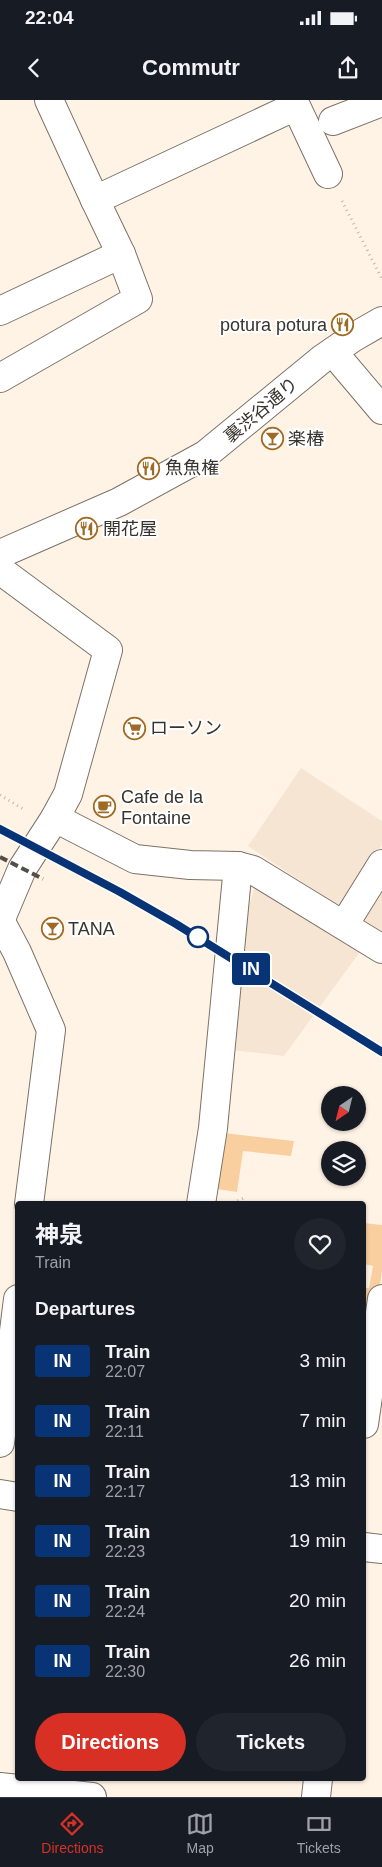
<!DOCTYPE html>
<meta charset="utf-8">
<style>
:root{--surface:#171b24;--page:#20242c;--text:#f1f3f6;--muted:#9ea1a6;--line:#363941;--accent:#d93025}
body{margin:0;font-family:Arial,"Noto Sans JP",sans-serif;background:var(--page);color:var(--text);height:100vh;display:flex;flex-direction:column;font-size:19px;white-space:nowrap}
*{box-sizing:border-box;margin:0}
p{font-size:16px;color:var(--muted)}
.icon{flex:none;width:28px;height:28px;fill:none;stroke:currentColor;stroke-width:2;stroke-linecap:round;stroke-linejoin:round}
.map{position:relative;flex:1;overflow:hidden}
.drawer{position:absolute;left:15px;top:1101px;width:351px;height:580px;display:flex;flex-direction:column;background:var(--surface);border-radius:5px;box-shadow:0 1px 4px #0004}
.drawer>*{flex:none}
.badge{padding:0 10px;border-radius:4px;font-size:18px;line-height:32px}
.needle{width:32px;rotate:215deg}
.tools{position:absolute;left:321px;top:986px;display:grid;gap:10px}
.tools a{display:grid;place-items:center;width:45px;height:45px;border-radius:50%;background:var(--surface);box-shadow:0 1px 4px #0004;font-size:25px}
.map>.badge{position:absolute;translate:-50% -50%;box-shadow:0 0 0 2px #fff}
h2{padding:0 20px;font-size:19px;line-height:45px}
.round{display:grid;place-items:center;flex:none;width:52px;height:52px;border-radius:26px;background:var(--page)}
.head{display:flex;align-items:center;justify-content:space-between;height:85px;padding:0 20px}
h1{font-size:24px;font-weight:700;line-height:38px}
.action{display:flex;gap:10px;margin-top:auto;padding:10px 20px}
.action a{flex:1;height:58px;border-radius:30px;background:var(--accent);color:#fff;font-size:20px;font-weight:700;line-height:58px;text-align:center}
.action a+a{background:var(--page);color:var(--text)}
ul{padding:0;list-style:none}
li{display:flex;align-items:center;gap:15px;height:60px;padding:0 20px}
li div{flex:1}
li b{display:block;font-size:19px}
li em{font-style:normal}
li .badge{min-width:55px;font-weight:700;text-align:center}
.status{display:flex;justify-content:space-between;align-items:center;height:35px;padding:0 25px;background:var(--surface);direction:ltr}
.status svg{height:14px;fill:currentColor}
header{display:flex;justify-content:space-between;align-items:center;height:65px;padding:0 20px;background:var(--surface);font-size:22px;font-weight:700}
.dock{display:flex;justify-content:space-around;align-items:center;height:70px;border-top:1px solid var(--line);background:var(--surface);font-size:14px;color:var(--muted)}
.dock a{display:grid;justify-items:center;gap:2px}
.dock .active{color:var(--accent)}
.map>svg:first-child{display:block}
.built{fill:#f6e5d3}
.green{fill:#facf9f}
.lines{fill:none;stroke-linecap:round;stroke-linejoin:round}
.minor-casing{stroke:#7c7267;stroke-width:30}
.path{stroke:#c2b8ad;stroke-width:3;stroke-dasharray:1 4;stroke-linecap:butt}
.minor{stroke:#fff;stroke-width:28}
.rail{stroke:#534e48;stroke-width:4;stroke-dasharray:8 4;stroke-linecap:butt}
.line-casing{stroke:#fff;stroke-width:11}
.line{stroke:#083476;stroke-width:8}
.stop-dot{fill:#fff;stroke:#083476;stroke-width:2.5}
.labels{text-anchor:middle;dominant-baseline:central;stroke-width:4;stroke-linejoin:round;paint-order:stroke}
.poi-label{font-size:18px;fill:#37332e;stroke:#fff;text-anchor:start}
.street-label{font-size:18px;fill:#37332e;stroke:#fff}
</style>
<div class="status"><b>22:04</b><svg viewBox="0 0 49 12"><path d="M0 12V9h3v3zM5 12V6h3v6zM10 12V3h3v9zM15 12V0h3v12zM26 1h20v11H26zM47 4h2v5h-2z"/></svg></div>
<header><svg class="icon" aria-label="back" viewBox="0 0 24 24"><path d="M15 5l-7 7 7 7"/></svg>Commutr<svg class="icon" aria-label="share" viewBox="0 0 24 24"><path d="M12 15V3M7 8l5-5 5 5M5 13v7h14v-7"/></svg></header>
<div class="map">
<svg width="382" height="1697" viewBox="0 0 382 1697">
<rect width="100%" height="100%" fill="#fff3e6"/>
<g class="built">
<polygon points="301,668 382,721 382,744 343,809 248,746"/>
<polygon points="382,782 382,835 358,819"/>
<polygon points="256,783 362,849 284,956 231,950 241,832"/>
</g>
<g class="green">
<polygon points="224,1033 294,1041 291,1056 243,1051 237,1092 217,1089"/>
<polygon points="364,1123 382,1125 382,1171 375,1221 364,1219 364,1188 369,1188 373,1166 364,1164"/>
</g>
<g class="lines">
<defs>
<g id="minor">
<polyline points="49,0 95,100"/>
<polyline points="333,21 382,2"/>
<polyline points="0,211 121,154"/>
<polyline points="333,252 382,310"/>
<polyline points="0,278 138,199 121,154 95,100 296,6 328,74"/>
<polyline points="0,454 119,402 205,355 322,259 354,237 382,221"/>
<polyline points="0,470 108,550 68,694 55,718 22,769 0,821"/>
<polyline points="55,718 135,759 190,765 238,766 253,770 382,849"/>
<polyline points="0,820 17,852 51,930 29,1104"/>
<polyline points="344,825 382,764"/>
<polyline points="201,1104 213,1028 238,766"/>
<polyline points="364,1324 382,1199"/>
<polyline points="0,1343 18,1199"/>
<polyline points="0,1394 18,1397"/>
<polyline points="364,1447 382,1449"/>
<polyline points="0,1687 92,1697"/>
<polyline points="316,1697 318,1679"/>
</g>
</defs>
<use href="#minor" class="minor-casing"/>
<g class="path">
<polyline points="342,101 382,179"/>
<polyline points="0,695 23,709"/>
<polyline points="233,1103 244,1098"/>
</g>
<use href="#minor" class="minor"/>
<g class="rail">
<polyline points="0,729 54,757"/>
<polyline points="0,757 43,779"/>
</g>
</g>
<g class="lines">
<defs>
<polyline id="line" points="0,729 120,792 176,824 382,952"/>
</defs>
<use href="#line" class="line-casing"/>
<use href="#line" class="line"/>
</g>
<defs>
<symbol id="restaurant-ring" viewBox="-11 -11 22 22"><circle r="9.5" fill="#fff" stroke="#9f6a23" stroke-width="1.5"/><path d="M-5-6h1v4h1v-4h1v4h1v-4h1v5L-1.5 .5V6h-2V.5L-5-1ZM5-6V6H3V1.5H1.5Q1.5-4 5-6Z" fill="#9f6a23"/></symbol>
<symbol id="bar-ring" viewBox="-11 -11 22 22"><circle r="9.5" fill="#fff" stroke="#9f6a23" stroke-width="1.5"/><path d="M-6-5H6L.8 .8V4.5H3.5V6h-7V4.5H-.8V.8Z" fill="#9f6a23"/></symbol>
<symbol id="supermarket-ring" viewBox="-11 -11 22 22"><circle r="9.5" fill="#fff" stroke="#9f6a23" stroke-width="1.5"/><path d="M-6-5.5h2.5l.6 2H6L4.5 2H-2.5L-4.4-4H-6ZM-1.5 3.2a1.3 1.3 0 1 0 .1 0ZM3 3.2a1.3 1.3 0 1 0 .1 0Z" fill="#9f6a23"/></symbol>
<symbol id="cafe-ring" viewBox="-11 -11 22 22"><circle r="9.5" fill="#fff" stroke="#9f6a23" stroke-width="1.5"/><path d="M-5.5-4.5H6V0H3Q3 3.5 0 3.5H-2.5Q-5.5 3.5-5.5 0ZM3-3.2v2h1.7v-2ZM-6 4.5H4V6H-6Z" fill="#9f6a23"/></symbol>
</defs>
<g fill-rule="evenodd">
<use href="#restaurant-ring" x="330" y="212" width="25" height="25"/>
<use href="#bar-ring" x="260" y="326" width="25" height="25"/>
<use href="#restaurant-ring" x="136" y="356" width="25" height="25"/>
<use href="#restaurant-ring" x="74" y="416" width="25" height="25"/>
<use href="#supermarket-ring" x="122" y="616" width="25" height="25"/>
<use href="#cafe-ring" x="92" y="694" width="25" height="25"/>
<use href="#bar-ring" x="40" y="816" width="25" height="25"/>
</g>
<circle class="stop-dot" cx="198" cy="837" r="10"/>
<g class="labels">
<g class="poi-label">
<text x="327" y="225" text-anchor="end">potura potura</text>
<text x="288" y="339">楽椿</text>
<text x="165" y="368">魚魚権</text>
<text x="103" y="429">開花屋</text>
<text x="150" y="628">ローソン</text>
<text x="121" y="697">Cafe de la<tspan x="121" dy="21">Fontaine</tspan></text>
<text x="68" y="829">TANA</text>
</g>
<g class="street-label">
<text transform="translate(261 310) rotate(-40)">裏渋谷通り</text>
</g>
</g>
</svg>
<div class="tools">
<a><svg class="needle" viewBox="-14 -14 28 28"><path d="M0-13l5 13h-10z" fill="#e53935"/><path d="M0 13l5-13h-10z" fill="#9ea1a6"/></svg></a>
<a><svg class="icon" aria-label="layers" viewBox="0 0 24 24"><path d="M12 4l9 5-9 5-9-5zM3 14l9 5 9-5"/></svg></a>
</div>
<b class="badge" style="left:251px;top:869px;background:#083476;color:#fff">IN</b>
<section class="drawer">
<div class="head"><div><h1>神泉</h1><p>Train</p></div><a class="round"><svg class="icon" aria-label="heart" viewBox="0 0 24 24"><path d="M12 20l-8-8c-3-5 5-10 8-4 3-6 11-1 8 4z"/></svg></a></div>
<h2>Departures</h2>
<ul>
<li><span class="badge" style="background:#083476;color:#fff">IN</span><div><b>Train</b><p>22:07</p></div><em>3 min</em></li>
<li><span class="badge" style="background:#083476;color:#fff">IN</span><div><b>Train</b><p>22:11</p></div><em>7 min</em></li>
<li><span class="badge" style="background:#083476;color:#fff">IN</span><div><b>Train</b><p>22:17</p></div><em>13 min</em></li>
<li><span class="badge" style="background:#083476;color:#fff">IN</span><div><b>Train</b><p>22:23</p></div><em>19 min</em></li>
<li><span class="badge" style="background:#083476;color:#fff">IN</span><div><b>Train</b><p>22:24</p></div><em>20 min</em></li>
<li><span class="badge" style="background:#083476;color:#fff">IN</span><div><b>Train</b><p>22:30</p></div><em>26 min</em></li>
</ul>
<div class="action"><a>Directions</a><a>Tickets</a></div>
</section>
</div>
<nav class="dock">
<a class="active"><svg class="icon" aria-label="directions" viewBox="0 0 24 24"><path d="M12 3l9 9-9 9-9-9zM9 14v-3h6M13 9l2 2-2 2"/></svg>Directions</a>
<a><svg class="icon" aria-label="map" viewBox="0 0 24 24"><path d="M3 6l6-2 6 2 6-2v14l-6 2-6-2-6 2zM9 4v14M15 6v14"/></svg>Map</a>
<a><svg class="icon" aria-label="tickets" viewBox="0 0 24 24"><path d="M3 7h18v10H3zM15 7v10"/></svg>Tickets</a>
</nav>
